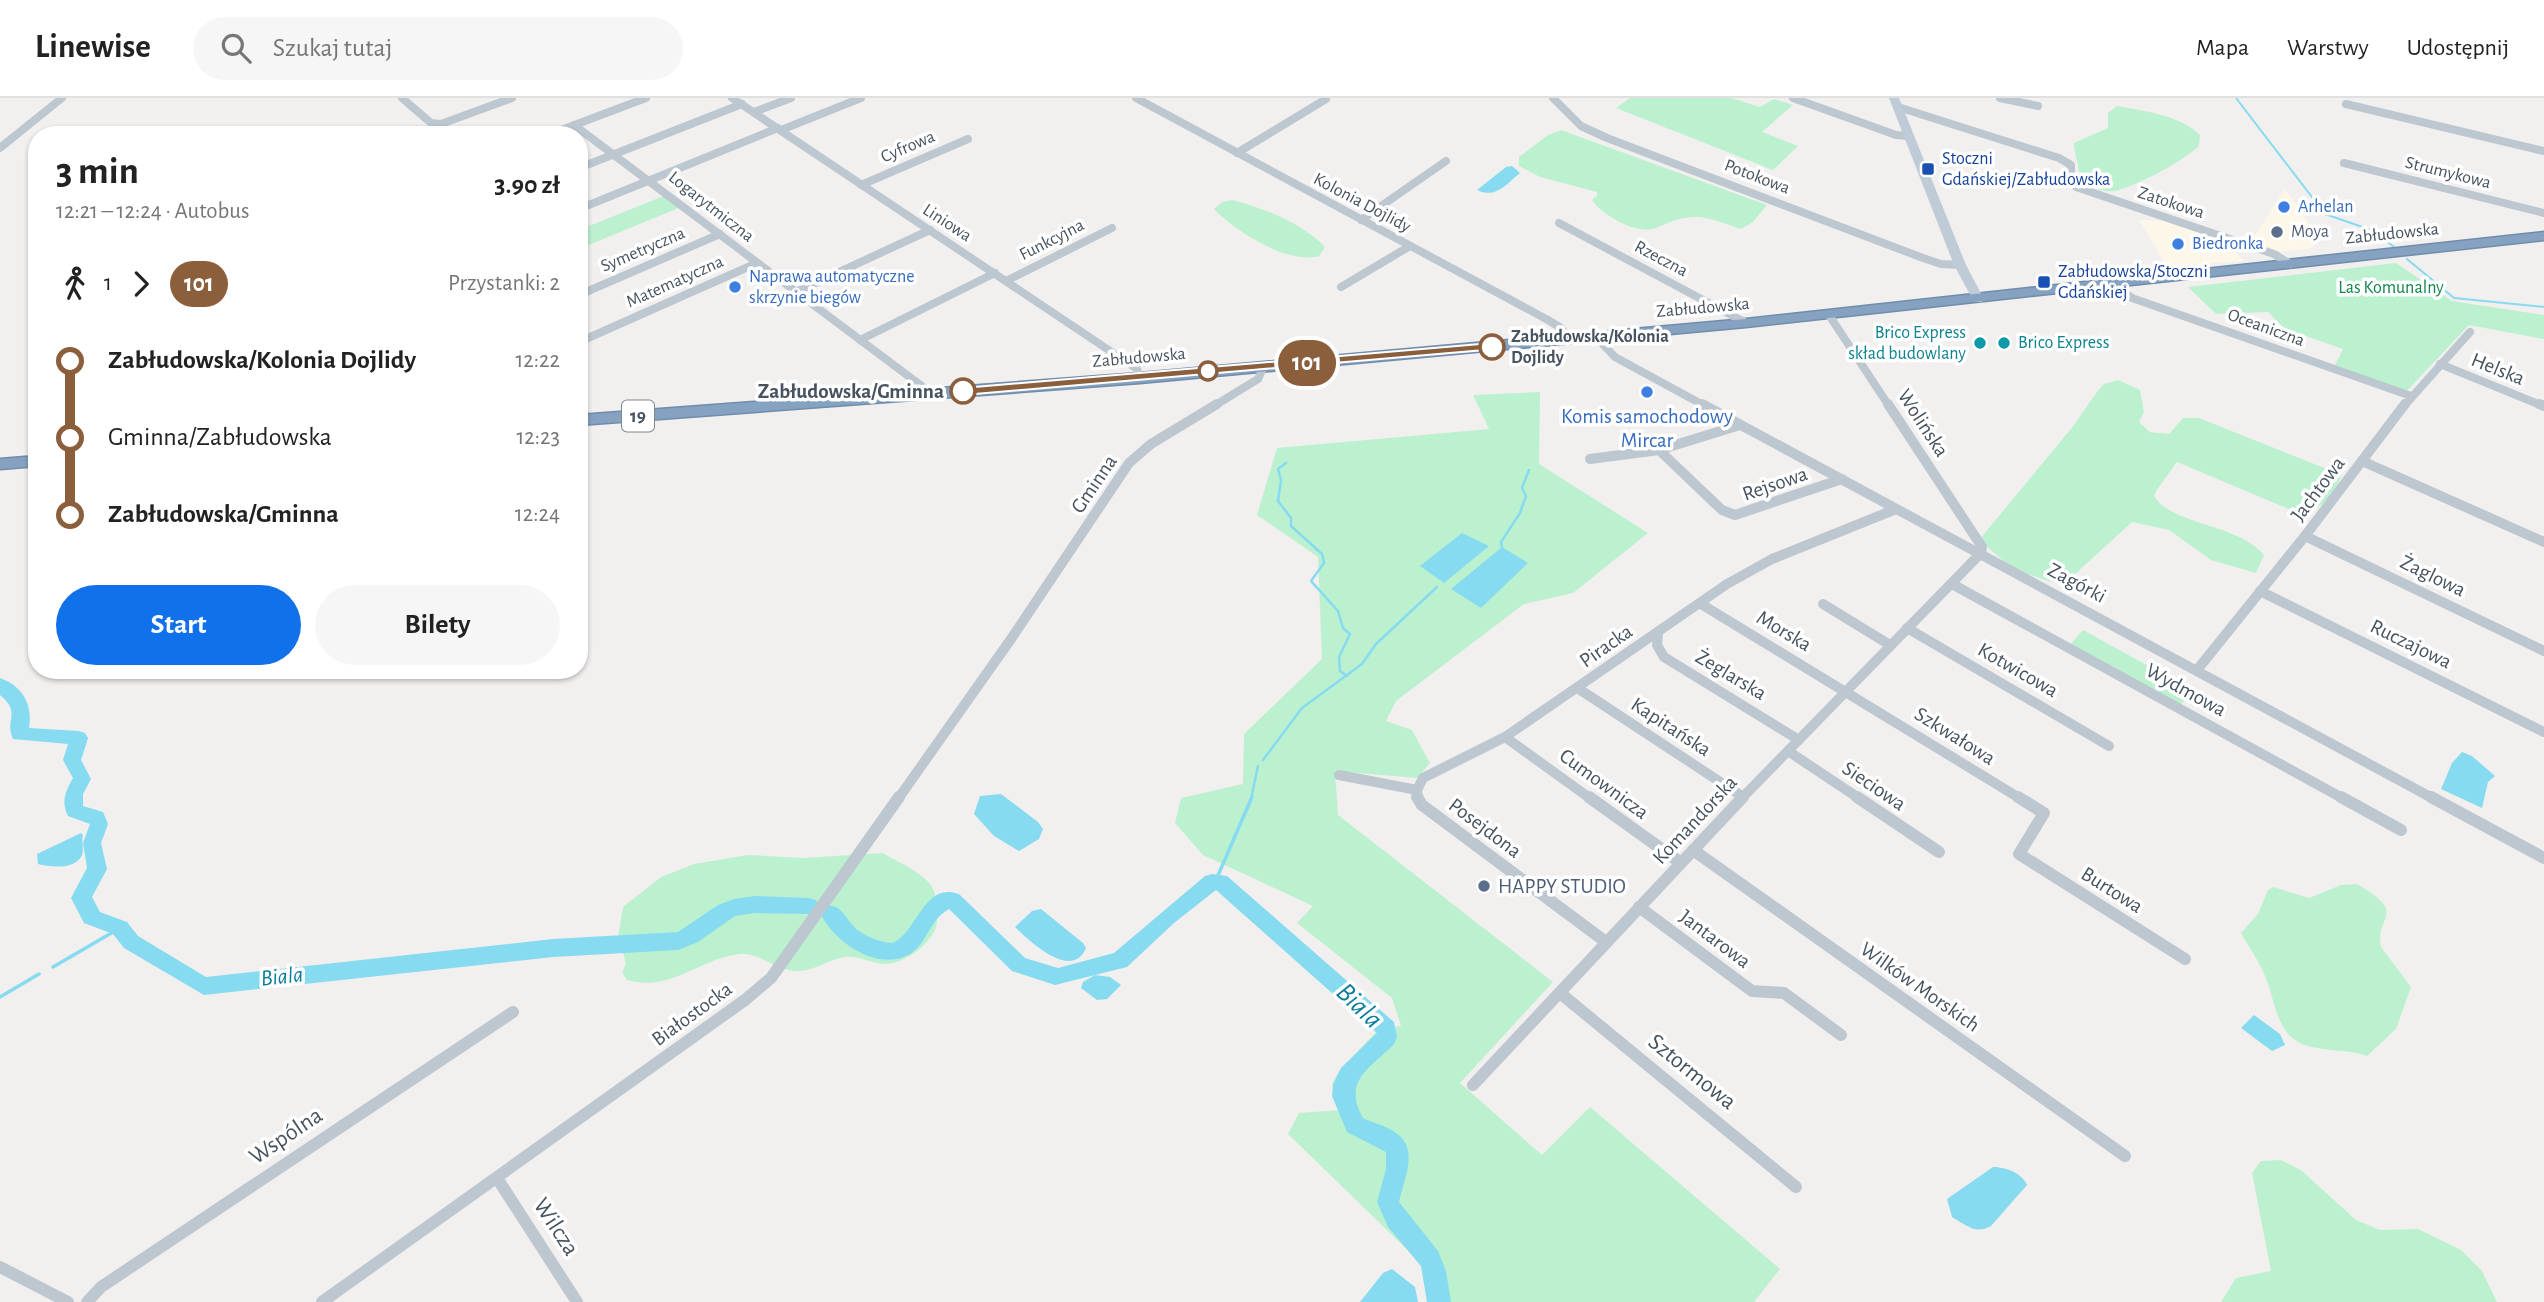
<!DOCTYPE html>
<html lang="pl">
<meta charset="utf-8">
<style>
:root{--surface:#fff;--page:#f6f6f6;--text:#222;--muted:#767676;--line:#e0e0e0;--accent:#1171eb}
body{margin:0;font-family:"Alegreya Sans",sans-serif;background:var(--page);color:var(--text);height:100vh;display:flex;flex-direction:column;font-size:26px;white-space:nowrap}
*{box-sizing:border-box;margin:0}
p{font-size:23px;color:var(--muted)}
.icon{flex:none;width:38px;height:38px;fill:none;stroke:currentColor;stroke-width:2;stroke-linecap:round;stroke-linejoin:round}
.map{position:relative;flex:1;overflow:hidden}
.details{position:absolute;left:28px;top:28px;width:560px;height:553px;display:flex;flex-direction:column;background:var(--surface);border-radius:28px;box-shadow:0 2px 5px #0004}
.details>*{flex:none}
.badge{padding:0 14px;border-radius:23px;font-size:24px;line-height:46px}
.map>.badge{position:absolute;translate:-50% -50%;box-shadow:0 0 0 4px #fff}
.legs{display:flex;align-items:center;gap:10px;height:77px;padding:0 28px;font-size:23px}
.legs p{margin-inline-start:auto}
.overview{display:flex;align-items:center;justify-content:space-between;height:119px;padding:0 28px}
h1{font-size:38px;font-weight:600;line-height:52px}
.action{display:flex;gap:14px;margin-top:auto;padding:14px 28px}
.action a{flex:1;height:80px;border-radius:42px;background:var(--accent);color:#fff;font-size:28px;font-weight:600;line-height:80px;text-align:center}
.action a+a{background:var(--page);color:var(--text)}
ul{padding:0 28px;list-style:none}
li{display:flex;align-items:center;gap:24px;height:77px;font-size:26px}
li i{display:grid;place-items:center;width:10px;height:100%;margin:0 9px;background:currentColor}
li i::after{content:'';width:18px;height:18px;margin:-9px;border:5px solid;border-radius:50%;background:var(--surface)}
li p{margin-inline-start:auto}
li:first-child i{background:linear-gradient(#0000 50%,currentColor 0)}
li:last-child i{background:linear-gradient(currentColor 50%,#0000 0)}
header{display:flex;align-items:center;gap:42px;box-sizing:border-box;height:98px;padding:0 35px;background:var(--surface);border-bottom:2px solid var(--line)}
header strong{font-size:33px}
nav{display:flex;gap:38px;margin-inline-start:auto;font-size:24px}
.search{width:490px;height:63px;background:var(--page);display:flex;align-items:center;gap:18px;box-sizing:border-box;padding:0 24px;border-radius:38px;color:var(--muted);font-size:26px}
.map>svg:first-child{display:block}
.commercial{fill:#fdf7e9}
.green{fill:#bcf1d0}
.water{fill:#87dbf0}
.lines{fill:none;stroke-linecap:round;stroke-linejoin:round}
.stream-far2{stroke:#87dbf0;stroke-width:2}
.stream-far1{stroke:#87dbf0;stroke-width:2.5}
.stream{stroke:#87dbf0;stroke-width:3.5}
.river{fill:#87dbf0;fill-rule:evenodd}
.highway-casing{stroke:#708dac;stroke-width:3}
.street-far2{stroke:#bdc7cf;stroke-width:8}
.street-far1{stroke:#bdc7cf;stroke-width:10}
.street{stroke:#bdc7cf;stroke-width:12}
.secondary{fill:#bfcbd7;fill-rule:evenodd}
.highway{fill:#85a2c0;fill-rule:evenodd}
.line-1{fill:#8b5e3c;stroke:#fff;stroke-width:2}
.transit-dot{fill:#1a4fb4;stroke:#fff;stroke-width:2.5}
.shop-dot{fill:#3f7fe0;stroke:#fff;stroke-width:2.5}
.service-dot{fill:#5c6f8a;stroke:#fff;stroke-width:2.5}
.culture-dot{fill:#0f9aa8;stroke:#fff;stroke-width:2.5}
.stop-1-dot{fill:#fff;stroke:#8b5e3c;stroke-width:3.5}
.labels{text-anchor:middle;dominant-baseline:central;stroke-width:7;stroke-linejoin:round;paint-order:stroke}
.far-street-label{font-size:18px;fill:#47535e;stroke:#fff}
.far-transit-label{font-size:18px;fill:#164399;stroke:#fff;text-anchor:start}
.far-shop-label{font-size:18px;fill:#366cbe;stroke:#fff;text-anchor:start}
.far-service-label{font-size:18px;fill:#4e5e75;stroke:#fff;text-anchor:start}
.far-park-label{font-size:18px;fill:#13844b;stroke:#fff}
.far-culture-label{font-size:18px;fill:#0d838f;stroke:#fff;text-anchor:end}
.far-stop-label{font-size:18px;font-weight:bold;fill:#47535e;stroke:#fff;text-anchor:start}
.shield{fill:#fff;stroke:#7e878e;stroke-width:2}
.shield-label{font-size:19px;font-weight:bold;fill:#47535e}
.street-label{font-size:21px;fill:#47535e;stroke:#fff}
.stop-label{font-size:21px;font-weight:bold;fill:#47535e;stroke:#fff;text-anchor:end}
.shop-label{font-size:21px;fill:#366cbe;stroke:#fff}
.service-label{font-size:21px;fill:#4e5e75;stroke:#fff;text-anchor:start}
.water-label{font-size:23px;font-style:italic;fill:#087c9a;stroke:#fff}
.near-street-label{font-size:24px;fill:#47535e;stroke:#fff}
.near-water-label{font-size:28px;font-style:italic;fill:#087c9a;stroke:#fff}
</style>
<header>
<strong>Linewise</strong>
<div class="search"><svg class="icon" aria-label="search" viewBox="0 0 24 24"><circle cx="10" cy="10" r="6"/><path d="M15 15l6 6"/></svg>Szukaj tutaj</div>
<nav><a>Mapa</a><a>Warstwy</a><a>Udostępnij</a></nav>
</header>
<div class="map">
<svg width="2544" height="1204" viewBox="0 0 2544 1204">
<rect width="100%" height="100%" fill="#f2efef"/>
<g class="commercial">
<polygon points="2285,91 2320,140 2313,150 2277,154 2250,145"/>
<polygon points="2139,122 2169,123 2224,142 2244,163 2167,168"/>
</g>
<g class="green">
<polygon points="1630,0 1732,0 1760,9 1774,1 1793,7 1762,34 1798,48 1773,72 1616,10"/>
<path d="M2117,8C2144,13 2180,17 2200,37L2199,48C2183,63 2137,88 2115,93C2105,95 2086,88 2079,81C2080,67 2074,58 2074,45L2108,30V15Z"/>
<path d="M1561,32L1767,107L1753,124L1741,131C1728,127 1713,120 1699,119C1677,119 1672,124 1653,131C1635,136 1601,116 1592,102L1597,98V94L1540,79L1519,68V59L1548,37Z"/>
<polygon points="666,97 681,109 579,151 579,132"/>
<path d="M1232,102C1264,110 1302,125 1325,149L1319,158C1288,167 1235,133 1214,111L1222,104Z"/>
<polygon points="2396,165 2452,203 2544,217 2544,241 2469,227 2402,298 2332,273 2343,251 2285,231 2268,214 2216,216 2188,189"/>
<path d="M2118,282L2140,292L2144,314L2139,324L2150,334L2169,336L2183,320H2199L2342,377C2333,396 2322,415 2298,415L2177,364L2156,393L2154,398C2171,427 2237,425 2264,457L2256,475L2211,462L2169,432L2132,424L2063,487C2024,476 2008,471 1980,441L2074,327L2097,294L2104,286Z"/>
<polygon points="1540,294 1539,366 1648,435 1573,495 1524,506 1396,603 1386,623 1412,632 1430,665 1417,680 1335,673 1338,717 1553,884 1460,985 1542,1057 1590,1009 1780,1171 1754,1204 1433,1204 1422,1166 1288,1036 1299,1015 1341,1012 1332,986 1339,973 1379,931 1401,928 1392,900 1297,825 1313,808 1203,757 1175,725 1181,700 1243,686 1244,636 1322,561 1318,459 1257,417 1277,350 1489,331 1473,297"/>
<polygon points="2083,532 2192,592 2180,608 2070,547"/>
<path d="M883,755C897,764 928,776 934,793C936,800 936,811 937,819C940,841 906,865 887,866C873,866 858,857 845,859C830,861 814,873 799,873C777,874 760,854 739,856C697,862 671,894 627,882L622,875L626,865L618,839L623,809L661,779L694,766L748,757L803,760Z"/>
<path d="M2357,786C2410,817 2374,817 2381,849L2411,889L2396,931L2367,958C2348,951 2328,954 2308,948C2276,940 2276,903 2265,878C2259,863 2249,849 2241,835L2258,816L2268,792L2273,789L2309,800L2341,787Z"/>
<polygon points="2281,1062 2302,1073 2356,1122 2380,1132 2418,1131 2461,1152 2482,1173 2497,1204 2221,1204 2236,1180 2271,1173 2252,1075 2261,1063"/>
</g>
<g class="water">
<path d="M1512,68L1520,75C1505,87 1496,101 1477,92L1506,69Z"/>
<polygon points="1462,435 1489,448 1444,485 1420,468"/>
<polygon points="1502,449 1528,465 1481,510 1451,491"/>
<polygon points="2462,654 2472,658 2495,678 2488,684 2482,710 2441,691 2452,665"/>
<polygon points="1001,696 1038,724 1043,731 1039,741 1019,753 994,738 974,716 980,698"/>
<path d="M81,735L83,737C81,744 85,754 81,759C73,772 50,769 38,766L37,756Z"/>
<path d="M1041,811L1083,845L1086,850C1072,883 1030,844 1015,829L1032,813Z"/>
<polygon points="1095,877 1110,879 1121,887 1107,901 1097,902 1081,890 1083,884"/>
<polygon points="2254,917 2280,936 2285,947 2272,953 2241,930"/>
<path d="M1993,1069C2006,1069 2022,1075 2027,1087L1991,1128C1976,1137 1966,1127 1952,1119L1947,1101Z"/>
<polygon points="1392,1171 1415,1189 1418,1204 1360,1204 1383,1175"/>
</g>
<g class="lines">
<g class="stream-far2">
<polyline points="2236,0 2325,116 2374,133 2394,149"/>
<polyline points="2407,161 2454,200 2544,209"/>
</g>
<g class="stream-far1">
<polyline points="1286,365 1278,371 1281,382 1278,403 1291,420 1291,428 1322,456 1324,465 1311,483 1338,513 1343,530 1350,536 1339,559 1340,573 1347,578"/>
<polyline points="1502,449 1501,444 1520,415 1526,398 1522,390 1529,372"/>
<polyline points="1263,662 1302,610 1362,566 1376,546 1437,489"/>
<polyline points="1251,701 1258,668"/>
</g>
<g class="stream">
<polyline points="1216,782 1252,699"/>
<polyline points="53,869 120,830"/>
<polyline points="0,899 39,876"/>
</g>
<g class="river">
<path d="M0,580C23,588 33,607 29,630L79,633L85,635L88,640L81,662L91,681L83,696V708L103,714L108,726L101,745L107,771L92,799L100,814L127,824L138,838L206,879L553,841L678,834L718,807L734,801L755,798L809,800L816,802L819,808L816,814L809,816L755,815L735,818L698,844L678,852L553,859L204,897L124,850L113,836L84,825L71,800L87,770L83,745L90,726L68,718C61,704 65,694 73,680L63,662L68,646L13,641C4,622 22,615 0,597Z"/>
<path d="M1212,776L1227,778L1394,924L1397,939L1394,946C1370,971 1342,982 1363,1020C1373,1025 1384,1027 1393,1033C1421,1049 1404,1080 1399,1104L1438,1153L1446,1173L1451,1204H1427L1421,1168L1388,1129L1377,1104L1386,1071V1054L1347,1034L1332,998L1333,987L1341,970L1377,935L1216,792L1174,825L1127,869L1055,887L1012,873L949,811C930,821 927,846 910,856C878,875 834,844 820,815L823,809C842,802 846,824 859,833C869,840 880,844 892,845C917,836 923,783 959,796L1025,860L1058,870L1114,855L1205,778Z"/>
</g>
<defs>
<g id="highway">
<polygon points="2544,134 2544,142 1746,229 1140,285 579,327 579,317 1140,275 1746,221"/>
<polygon points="37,358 37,368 0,371 0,361"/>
</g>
</defs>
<use href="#highway" class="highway-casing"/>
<g class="street-far2">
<polyline points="402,0 431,25 441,26 512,0"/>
<polyline points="732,0 1137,271 1140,280"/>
<polyline points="1136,0 1548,222 1561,230 1570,242"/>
<polyline points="1553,0 1581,28 1607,40 1923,160 1941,166 1960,167"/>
<polyline points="1793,0 1896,37 1909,38"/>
<polyline points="2000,0 2038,8"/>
<polyline points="2346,6 2544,53"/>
<polyline points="1898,9 2059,60 2071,67 2071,84 2076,89 2274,156 2290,166"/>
<polyline points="754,14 791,0"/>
<polyline points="574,27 923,289 923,296"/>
<polyline points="781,32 861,0"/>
<polyline points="548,37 646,0"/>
<polyline points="0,50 62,0"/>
<polyline points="1237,55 1326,1"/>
<polyline points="2344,65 2544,115"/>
<polyline points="579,70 742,6"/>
<polyline points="861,87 968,41"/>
<polyline points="579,111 778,30"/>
<polyline points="1361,122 1446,63"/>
<polyline points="1559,125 1746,225"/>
<polyline points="1006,183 1112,130"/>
<polyline points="2114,186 2132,200 2411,298"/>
<polyline points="1341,189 1410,148"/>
<polyline points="796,194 930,132"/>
<polyline points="579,197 720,136"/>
<polyline points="1829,217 1889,308"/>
<polyline points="1596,239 1615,259 1705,308"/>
<polyline points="860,242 995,175"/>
<polyline points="579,244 757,165"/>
<polyline points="2440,266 2543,308"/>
<polyline points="1214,308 1258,281 1264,268"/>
<polyline points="2404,308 2470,234"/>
</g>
<g class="street-far1">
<polyline points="1702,306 2434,701"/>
<polyline points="1888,306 1982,449 1981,455"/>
<polyline points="2539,306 2544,308"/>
<polyline points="1659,352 1722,412 1735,417 1842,381"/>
<polyline points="1590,361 1659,352 1740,327"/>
<polyline points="2362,363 2544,444"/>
<polyline points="2305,438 2544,553"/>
<polyline points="1952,486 2344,701"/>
<polyline points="2260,493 2544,634"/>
<polyline points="1701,506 2021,701"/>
<polyline points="1823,506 1890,547"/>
<polyline points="1907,530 2109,648"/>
<polyline points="1658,535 1657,547 1664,559 1799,642"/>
<polyline points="2197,572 2305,438 2405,306"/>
<polyline points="1579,591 1743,699"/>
<polyline points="1505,639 1591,701"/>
<polyline points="1788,653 1860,701"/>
<polyline points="1339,677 1417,692 1423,680 1505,639 1727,486 1772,461 1896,411"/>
<polyline points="1417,692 1418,701"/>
<polyline points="898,701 1011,541 1129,365 1151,346 1217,306"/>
<polyline points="1741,701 1981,455"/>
</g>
<g class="street">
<polyline points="1417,699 1422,707 1606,844"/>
<polyline points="1589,699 1681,765"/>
<polyline points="1857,699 1939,754"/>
<polyline points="2018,699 2044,715 2019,756 2185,861"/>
<polyline points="2341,699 2401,732"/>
<polyline points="2431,699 2544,760"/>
<polyline points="1693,752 2125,1058"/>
<polyline points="1639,809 1752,893 1784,895 1841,937"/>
<polyline points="1560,895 1796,1089"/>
<polyline points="1473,987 1743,699"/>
<polyline points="497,1080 577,1204"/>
<polyline points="0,1169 68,1204"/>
<polyline points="87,1204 101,1189 513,914"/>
<polyline points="322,1204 745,902 771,880 899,699"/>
</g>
<polygon class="secondary" points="1889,0 1899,0 1966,167 1984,201 1982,204 1974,204 1954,167"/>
<use href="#highway" class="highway"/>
</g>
<polygon class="line-1" points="1492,245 1497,249 1496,251 963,297 957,293 963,290"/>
<g class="transit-dot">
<rect x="1921" y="64" width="14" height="14" rx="3.5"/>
<rect x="2037" y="177" width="14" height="14" rx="3.5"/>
</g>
<g class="shop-dot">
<circle cx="2284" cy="109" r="7"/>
<circle cx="2178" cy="146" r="7"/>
<circle cx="735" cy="189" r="7"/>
<circle cx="1647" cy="294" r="7"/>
</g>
<g class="service-dot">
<circle cx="2277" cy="134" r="7"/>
<circle cx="1484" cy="788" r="7"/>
</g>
<g class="culture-dot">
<circle cx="1980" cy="245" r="7"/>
<circle cx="2004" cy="245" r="7"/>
</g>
<g class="stop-1-dot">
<circle cx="1492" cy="249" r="12"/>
<circle cx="1208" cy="273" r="9"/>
<circle cx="963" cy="293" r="12"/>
</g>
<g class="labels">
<g class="far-street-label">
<text transform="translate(908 49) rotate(-23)">Cyfrowa</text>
<text transform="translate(2448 75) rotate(14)">Strumykowa</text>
<text transform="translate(1757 79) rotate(21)">Potokowa</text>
<text transform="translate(1362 105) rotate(28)">Kolonia Dojlidy</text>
<text transform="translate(2171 105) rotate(18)">Zatokowa</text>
<text transform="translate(711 109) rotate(38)">Logarytmiczna</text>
<text transform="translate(947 125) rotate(33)">Liniowa</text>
<text transform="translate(2392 136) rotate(-6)">Zabłudowska</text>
<text transform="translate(1052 142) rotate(-27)">Funkcyjna</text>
<text transform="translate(643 152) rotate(-23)">Symetryczna</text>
<text transform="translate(1661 161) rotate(28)">Rzeczna</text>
<text transform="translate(675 184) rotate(-24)">Matematyczna</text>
<text transform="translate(1703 210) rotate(-5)">Zabłudowska</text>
<text transform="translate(2266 230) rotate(20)">Oceaniczna</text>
<text transform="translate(1139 260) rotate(-5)">Zabłudowska</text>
</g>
<g class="far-transit-label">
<text x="1942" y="61">Stoczni<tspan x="1942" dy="21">Gdańskiej/Zabłudowska</tspan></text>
<text x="2058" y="174">Zabłudowska/Stoczni<tspan x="2058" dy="21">Gdańskiej</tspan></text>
</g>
<g class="far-shop-label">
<text x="2298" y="109">Arhelan</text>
<text x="2192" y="146">Biedronka</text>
<text x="749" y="179">Naprawa automatyczne<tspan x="749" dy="21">skrzynie biegów</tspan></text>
</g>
<g class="far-service-label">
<text x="2291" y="134">Moya</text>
</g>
<g class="far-park-label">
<text x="2391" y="190">Las Komunalny</text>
</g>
<g class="far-culture-label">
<text x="1966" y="235">Brico Express<tspan x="1966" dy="21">skład budowlany</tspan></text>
<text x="2018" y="245" text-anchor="start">Brico Express</text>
</g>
<g class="far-stop-label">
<text x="1511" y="239">Zabłudowska/Kolonia<tspan x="1511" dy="21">Dojlidy</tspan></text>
</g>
<rect class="shield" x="622" y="302.5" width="32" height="31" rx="5"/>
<g class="shield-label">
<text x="638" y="318">19</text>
</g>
<g class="street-label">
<text transform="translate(2498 271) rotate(22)">Helska</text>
<text transform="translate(1923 325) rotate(57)">Wolińska</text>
<text transform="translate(1094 386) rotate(-56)">Gminna</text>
<text transform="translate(1775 386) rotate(-19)">Rejsowa</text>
<text transform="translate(2318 391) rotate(-53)">Jachtowa</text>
<text transform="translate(2433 478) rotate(26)">Żaglowa</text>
<text transform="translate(2077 485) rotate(28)">Zagórki</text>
<text transform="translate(1784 533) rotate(31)">Morska</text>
<text transform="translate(2411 546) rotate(26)">Ruczajowa</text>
<text transform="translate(1606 548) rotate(-35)">Piracka</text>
<text transform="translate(2018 572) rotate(30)">Kotwicowa</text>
<text transform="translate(1731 577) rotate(31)">Żeglarska</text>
<text transform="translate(2186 592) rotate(29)">Wydmowa</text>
<text transform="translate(1671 629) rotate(33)">Kapitańska</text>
<text transform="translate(1955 638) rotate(32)">Szkwałowa</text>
<text transform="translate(1604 686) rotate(36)">Cumownicza</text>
<text transform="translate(1874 688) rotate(34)">Sieciowa</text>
<text transform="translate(1695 722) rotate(-47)">Komandorska</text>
<text transform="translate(1485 730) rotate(37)">Posejdona</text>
<text transform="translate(2112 792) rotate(32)">Burtowa</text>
<text transform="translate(1715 841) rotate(37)">Jantarowa</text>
<text transform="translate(1920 889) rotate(35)">Wilków Morskich</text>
<text transform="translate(692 916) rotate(-36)">Białostocka</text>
</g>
<g class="stop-label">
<text x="944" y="293">Zabłudowska/Gminna</text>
</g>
<g class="shop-label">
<text x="1647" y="318">Komis samochodowy<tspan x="1647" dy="24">Mircar</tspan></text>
</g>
<g class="service-label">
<text x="1498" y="788">HAPPY STUDIO</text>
</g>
<g class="water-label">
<text transform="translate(282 879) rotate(-6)">Biala</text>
</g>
<g class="near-street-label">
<text transform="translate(1692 974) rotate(39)">Sztormowa</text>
<text transform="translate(286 1038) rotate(-34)">Wspólna</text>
<text transform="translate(556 1129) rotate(57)">Wilcza</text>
</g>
<g class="near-water-label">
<text transform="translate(1359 908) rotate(44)">Biala</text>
</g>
</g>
</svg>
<b class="badge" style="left:1307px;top:265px;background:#8b5e3c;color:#fff">101</b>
<section class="details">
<div class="overview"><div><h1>3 min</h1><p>12:21 – 12:24 · Autobus</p></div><b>3.90 zł</b></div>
<div class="legs"><svg class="icon" aria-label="walk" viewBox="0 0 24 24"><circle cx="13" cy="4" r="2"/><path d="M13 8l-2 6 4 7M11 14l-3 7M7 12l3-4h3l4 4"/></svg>1<svg class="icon" aria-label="forward" viewBox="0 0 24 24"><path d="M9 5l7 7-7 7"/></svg><b class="badge" style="background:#8b5e3c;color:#fff">101</b><p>Przystanki: 2</p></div>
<ul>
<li><i style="color:#8b5e3c"></i><b>Zabłudowska/Kolonia Dojlidy</b><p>12:22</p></li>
<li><i style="color:#8b5e3c"></i><span>Gminna/Zabłudowska</span><p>12:23</p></li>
<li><i style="color:#8b5e3c"></i><b>Zabłudowska/Gminna</b><p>12:24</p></li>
</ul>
<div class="action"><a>Start</a><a>Bilety</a></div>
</section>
</div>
